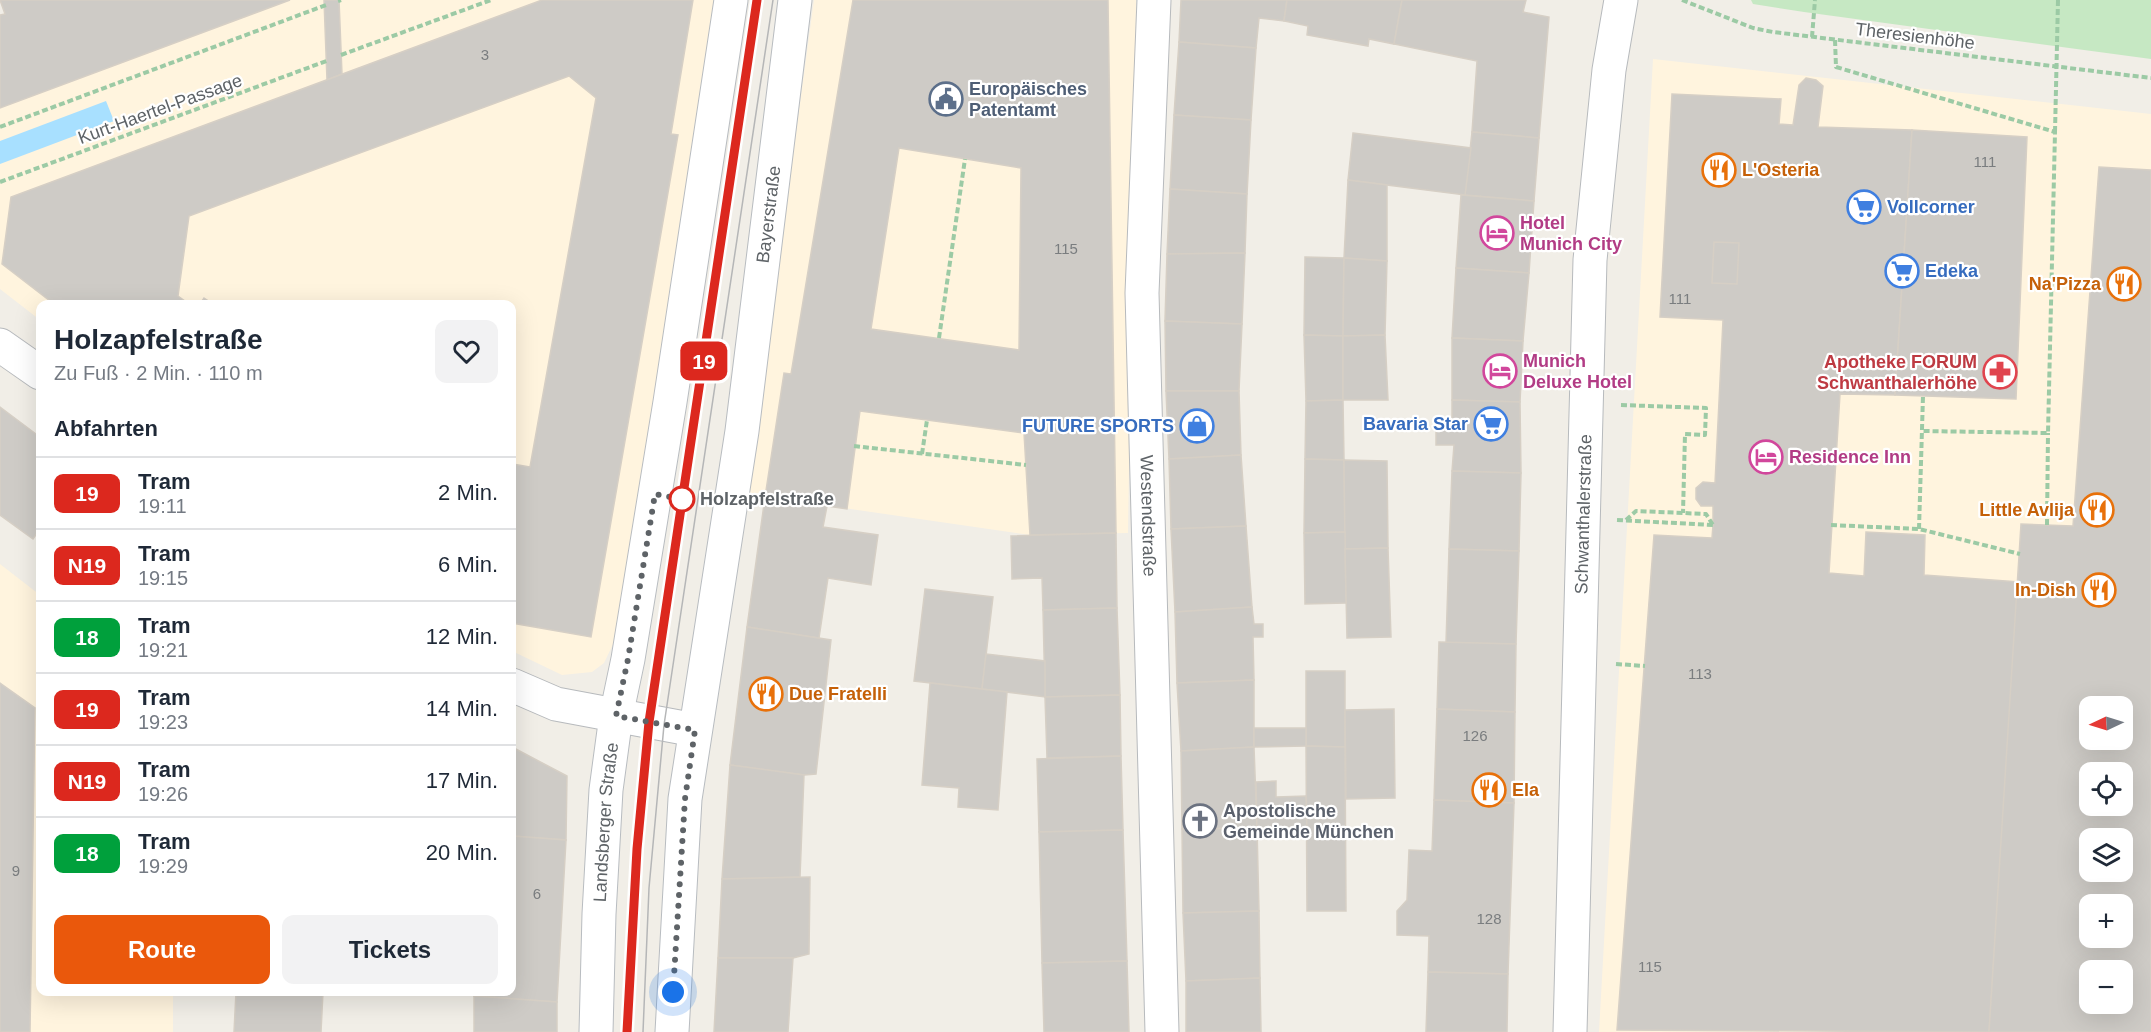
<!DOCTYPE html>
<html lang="de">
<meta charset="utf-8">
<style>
:root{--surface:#fff;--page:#f2f2f3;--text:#1f2937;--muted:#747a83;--line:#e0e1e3;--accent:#ea580c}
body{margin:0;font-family:Helvetica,sans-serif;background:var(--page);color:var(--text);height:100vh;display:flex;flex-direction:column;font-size:22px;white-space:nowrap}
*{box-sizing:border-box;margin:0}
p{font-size:20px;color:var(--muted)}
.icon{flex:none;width:33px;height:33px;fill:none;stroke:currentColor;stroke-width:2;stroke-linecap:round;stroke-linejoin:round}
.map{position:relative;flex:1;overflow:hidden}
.panel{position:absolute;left:36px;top:300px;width:480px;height:696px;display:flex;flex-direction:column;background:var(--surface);border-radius:12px;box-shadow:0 6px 24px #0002}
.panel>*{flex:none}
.badge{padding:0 12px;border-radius:9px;font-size:21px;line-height:39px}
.needle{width:39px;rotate:266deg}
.fabs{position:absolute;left:2079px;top:696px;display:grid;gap:12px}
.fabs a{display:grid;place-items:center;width:54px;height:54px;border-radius:12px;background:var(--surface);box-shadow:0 6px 24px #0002;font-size:30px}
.you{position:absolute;width:30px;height:30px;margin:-15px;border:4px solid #fff;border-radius:50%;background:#1a73e8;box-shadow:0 0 0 9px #1a73e833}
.map>.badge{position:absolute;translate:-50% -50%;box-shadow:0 0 0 3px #fff}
h2{padding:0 18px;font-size:22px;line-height:54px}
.round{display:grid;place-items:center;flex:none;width:63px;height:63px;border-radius:12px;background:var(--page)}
.head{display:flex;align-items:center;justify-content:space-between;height:102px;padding:0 18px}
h1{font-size:28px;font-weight:700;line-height:45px}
.action{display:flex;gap:12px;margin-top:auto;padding:12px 18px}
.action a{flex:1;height:69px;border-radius:12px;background:var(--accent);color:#fff;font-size:24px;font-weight:700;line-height:69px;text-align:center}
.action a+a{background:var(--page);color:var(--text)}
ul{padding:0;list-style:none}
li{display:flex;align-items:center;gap:18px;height:72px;padding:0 18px;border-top:2px solid var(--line)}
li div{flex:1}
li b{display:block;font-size:22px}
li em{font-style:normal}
li .badge{min-width:66px;font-weight:700;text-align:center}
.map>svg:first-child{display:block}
.commercial{fill:#fff4de;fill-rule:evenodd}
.green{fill:#c6e8c3}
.water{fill:#a8e0ff}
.building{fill:#cecbc6;stroke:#d6cfc5;stroke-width:1.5;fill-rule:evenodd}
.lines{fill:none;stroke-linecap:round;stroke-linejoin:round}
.minor-casing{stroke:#b7babd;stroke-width:35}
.tertiary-casing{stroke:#b7babd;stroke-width:35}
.secondary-casing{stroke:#b8bcc0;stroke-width:35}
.path{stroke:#9ccaa5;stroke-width:4;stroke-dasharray:6 3;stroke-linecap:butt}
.minor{stroke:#fff;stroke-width:33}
.tertiary{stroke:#fff;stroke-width:33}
.secondary{stroke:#fff;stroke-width:33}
.tram{stroke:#b5b6b7;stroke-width:1.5}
.line-casing{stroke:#fff;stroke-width:14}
.line{stroke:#dc281e;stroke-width:9}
.walk{stroke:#5e6367;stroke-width:6;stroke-dasharray:0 10.8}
.stop-dot{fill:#fff;stroke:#dc281e;stroke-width:3}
.labels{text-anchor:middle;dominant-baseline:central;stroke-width:4.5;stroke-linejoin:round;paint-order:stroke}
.number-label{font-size:15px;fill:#7a7d7f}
.street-label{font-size:18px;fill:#5e6367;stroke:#fff}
.service-label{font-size:18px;font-weight:bold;fill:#4e5e75;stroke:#fff;text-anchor:start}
.food-label{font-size:18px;font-weight:bold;fill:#c56008;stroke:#fff;text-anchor:start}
.shop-label{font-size:18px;font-weight:bold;fill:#366cbe;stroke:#fff;text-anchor:start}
.hotel-label{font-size:18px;font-weight:bold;fill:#b23c85;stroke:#fff;text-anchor:start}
.health-label{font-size:18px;font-weight:bold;fill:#be3a42;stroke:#fff;text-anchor:end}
.stop-label{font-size:18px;font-weight:bold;fill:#5e6367;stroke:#fff;text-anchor:start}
.worship-label{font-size:18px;font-weight:bold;fill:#5b616d;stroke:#fff;text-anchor:start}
</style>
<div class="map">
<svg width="2151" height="1032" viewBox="0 0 2151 1032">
<rect width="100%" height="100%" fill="#f1eee7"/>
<g class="commercial">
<polygon points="0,0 716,0 616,638 604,663 592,672 562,675 512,651 512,304 40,304 40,320 0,289 0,15 5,13"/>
<polygon points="814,0 1136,0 1128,533 1030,535 747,494"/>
<path d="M1653,59L2151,114V1032H1599ZM2090,706H2122V740H2090ZM2090,772H2122V806H2090ZM2090,838H2122V872H2090ZM2090,904H2122V938H2090ZM2090,970H2122V1004H2090Z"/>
<polygon points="0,564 40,595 40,992 173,992 173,1032 0,1032"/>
</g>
<polygon class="green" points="1751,0 2151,0 2151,59 1804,12 1753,4"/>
<polygon class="water" points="106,101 114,121 0,164 0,141"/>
<g class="building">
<polygon points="0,0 290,0 0,108 0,15 5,14"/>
<polygon points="324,0 339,0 342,74 327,80"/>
<polygon points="542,0 693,0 671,134 678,135 591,637 512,623 514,558 512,557 512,464 530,467 596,98 569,76 189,216 178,296 189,304 54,304 2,264 11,197"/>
<path d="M853,0H1108L1116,533L1030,535L1024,433L860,411L847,509L765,497L784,373L791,374ZM899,148L1021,168L1019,350L871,329Z"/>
<polygon points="1181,0 1287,0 1284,21 1259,18 1256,48 1179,42"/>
<polygon points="1287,0 1402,0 1394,44 1369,39 1368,46 1307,35 1308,26 1284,21"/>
<polygon points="1402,0 1526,0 1523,12 1549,17 1539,138 1472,132 1477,61 1394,44"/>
<polygon points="1179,42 1256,48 1251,120 1174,115"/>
<polygon points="1806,78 1816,80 1823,86 1818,127 1912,130 1895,395 1840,394 1829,573 1864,576 1866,532 1925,535 1924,575 2019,582 1989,1032 1617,1030 1654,535 1712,538 1713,525 1713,506 1701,506 1696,499 1696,488 1703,482 1715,483 1723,320 1660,317 1672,94 1781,99 1779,124 1793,125 1799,85"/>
<polygon points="1174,115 1251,120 1247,194 1170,189"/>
<polygon points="1912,130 2027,137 2016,399 1895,395"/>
<polygon points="1472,132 1539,138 1534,201 1465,195"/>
<polygon points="1353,133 1471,148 1465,195 1348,180"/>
<path d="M2099,167L2151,170V1032H1989L2021,524L2073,526ZM2090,706H2122V740H2090ZM2090,772H2122V806H2090ZM2090,838H2122V872H2090ZM2090,904H2122V938H2090ZM2090,970H2122V1004H2090Z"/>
<polygon points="1348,180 1387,185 1387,261 1344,258"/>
<polygon points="1170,189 1247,194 1245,253 1167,254"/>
<polygon points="1461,195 1534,201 1529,273 1456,268"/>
<polygon points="1714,242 1739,243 1737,284 1712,283"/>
<polygon points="1245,253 1242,324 1165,321 1167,254"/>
<polygon points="1305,257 1344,258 1343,336 1304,335"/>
<polygon points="1344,258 1387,261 1385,335 1343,336"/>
<polygon points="1456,268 1529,273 1523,341 1452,338"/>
<polygon points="204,298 213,304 200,304"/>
<polygon points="1165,321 1242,324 1239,391 1166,391"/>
<polygon points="1304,335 1343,336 1343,400 1306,401"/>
<polygon points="1385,335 1388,400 1343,400 1343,336"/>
<polygon points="1452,338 1523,341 1520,402 1452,400"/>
<polygon points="1166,391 1239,391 1241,455 1169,459"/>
<polygon points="1343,400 1344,460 1305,459 1306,401"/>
<polygon points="1452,400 1520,402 1521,473 1452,471 1454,445 1436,445 1436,422 1452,422"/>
<polygon points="0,407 40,437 40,529 33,539 0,515"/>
<polygon points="1241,455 1246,526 1171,529 1169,459"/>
<polygon points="1305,459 1344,460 1345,532 1304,533"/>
<polygon points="1344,460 1387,461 1388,548 1345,549"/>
<polygon points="1452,471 1521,473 1519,551 1449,549"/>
<polygon points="765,497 827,506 823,527 878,535 871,585 828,578 819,638 747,627"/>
<polygon points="1246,526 1252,607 1175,612 1171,529"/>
<polygon points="1345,532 1346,603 1305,604 1304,533"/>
<polygon points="1116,533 1117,608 1043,610 1042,578 1012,579 1011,536"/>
<polygon points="1388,548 1391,637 1347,638 1345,549"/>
<polygon points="1449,549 1519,551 1516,644 1446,643"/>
<polygon points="925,589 993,597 982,689 914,681"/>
<polygon points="1252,607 1254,624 1263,624 1263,637 1253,637 1254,680 1177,683 1175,612"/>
<polygon points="1117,608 1120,695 1045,697 1043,610"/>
<polygon points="747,627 831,640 816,774 804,775 730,765"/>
<polygon points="1439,642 1516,644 1515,712 1437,709"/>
<polygon points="986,654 1045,661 1045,697 982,689"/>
<polygon points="1306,671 1345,671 1345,747 1306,746"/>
<polygon points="1254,680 1254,747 1181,751 1177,683"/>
<polygon points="0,683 35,708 30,1032 0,1032"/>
<polygon points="930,683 1007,692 998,810 958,807 959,788 922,785"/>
<polygon points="1120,695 1121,756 1047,758 1045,697"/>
<polygon points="1394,709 1395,798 1346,799 1345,710"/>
<polygon points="1437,709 1515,712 1514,803 1434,800"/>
<polygon points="1254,728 1306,728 1306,746 1254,747"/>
<polygon points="1306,746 1345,747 1346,911 1307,911"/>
<polygon points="512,747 567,776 566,840 512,836"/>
<polygon points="1254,747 1257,828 1182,829 1181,751"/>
<polygon points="1121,756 1123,830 1039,832 1037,759"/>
<polygon points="730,765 804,775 800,877 722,879"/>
<polygon points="1276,781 1276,797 1306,796 1307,833 1257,834 1256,782"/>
<polygon points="1434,800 1514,803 1508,974 1428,972 1429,936 1397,935 1397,911 1407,900 1409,850 1432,851"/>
<polygon points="1257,828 1259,911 1183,913 1182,829"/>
<polygon points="1123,830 1127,961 1042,963 1039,832"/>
<polygon points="512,836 566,840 557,1002 474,996 474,992 512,992"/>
<polygon points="810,877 809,954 793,958 718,958 722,879"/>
<polygon points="1259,911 1260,978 1186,981 1183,913"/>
<polygon points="718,958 793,958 788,1032 714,1032"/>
<polygon points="1127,961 1129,1032 1044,1032 1042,963"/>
<polygon points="1428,972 1508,974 1507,1032 1426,1032"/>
<polygon points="1260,978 1261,1032 1186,1032 1186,981"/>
<polygon points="236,992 323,992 321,1032 234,1032"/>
<polygon points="474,996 557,1002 557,1032 474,1032"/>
</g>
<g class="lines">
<defs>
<g id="minor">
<path id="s1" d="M1154,0L1142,293L1162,1032"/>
<path id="s2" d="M1570,1032L1590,260L1609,70L1621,0"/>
</g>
<g id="tertiary">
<polyline points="0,345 40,373"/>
<polyline points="512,685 556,704 695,730"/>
</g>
<g id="secondary">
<path id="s3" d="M596,1032L599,914L606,790L616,716L628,659L670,402L731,0"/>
<path id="s4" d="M672,1032L685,799L742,431L795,0"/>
</g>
</defs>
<use href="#minor" class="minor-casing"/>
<use href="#tertiary" class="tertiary-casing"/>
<use href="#secondary" class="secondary-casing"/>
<g class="path">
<polyline points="1682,0 1753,28 1773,32 2151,78"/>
<polyline points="338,1 341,0"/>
<polyline points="1812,37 1815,0"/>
<polyline points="1835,40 1836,67 2055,132 2048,433 1922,431"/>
<polyline points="341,55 491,0"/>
<polyline points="0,127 326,5"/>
<polyline points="2055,132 2058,0"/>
<polyline points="0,182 329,60"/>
<polyline points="939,338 965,159"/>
<polyline points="1621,405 1706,408 1705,435 1685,434 1683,513"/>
<polyline points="854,446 1026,465"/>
<polyline points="922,454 927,420"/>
<polyline points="1617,520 1713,525"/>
<polyline points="1626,520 1636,511 1706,514 1713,525"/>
<polyline points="1831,525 1919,529 2020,554"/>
<polyline points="2047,525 2048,433"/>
<polyline points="1919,529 1923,396"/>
<polyline points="1616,664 1645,666"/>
</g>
<use href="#minor" class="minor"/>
<use href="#tertiary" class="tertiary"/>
<use href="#secondary" class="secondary"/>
<g class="tram">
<polyline points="627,1032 637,849 649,722 757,0"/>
<polyline points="643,1032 649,888 664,725 773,0"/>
</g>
</g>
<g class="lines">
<defs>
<polyline id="line" points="627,1032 637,849 649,722 757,0"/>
</defs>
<use href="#line" class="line-casing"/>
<use href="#line" class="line"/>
<polyline class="walk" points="673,992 685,799 695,730 616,716 628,659 655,494 682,499"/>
</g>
<defs>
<symbol id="civic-ring" viewBox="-11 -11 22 22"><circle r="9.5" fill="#fff" stroke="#5c6f8a" stroke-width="1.5"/><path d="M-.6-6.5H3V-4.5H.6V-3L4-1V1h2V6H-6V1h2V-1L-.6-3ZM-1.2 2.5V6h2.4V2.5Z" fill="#5c6f8a"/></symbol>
<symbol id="restaurant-ring" viewBox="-11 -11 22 22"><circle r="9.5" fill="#fff" stroke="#e8710a" stroke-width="1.5"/><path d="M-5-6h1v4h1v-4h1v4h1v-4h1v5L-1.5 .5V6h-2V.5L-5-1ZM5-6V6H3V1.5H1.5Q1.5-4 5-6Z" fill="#e8710a"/></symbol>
<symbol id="supermarket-ring" viewBox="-11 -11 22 22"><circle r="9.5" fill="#fff" stroke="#3f7fe0" stroke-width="1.5"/><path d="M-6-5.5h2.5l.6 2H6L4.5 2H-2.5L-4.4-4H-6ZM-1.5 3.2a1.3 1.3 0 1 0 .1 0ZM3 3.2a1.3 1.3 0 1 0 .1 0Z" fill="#3f7fe0"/></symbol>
<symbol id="hotel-ring" viewBox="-11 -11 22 22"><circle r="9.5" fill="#fff" stroke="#d1479c" stroke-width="1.5"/><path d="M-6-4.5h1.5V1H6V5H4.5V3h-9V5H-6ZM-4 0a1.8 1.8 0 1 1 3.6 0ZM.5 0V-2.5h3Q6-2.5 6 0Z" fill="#d1479c"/></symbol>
<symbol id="pharmacy-ring" viewBox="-11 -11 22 22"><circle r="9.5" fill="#fff" stroke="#e0444e" stroke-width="1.5"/><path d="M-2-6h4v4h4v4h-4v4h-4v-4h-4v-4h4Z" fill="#e0444e"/></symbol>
<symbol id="shop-ring" viewBox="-11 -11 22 22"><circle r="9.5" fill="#fff" stroke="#3f7fe0" stroke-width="1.5"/><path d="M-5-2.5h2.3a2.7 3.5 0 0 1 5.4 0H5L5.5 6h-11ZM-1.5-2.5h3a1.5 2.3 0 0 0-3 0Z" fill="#3f7fe0"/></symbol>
<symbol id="church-ring" viewBox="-11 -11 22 22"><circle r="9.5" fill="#fff" stroke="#6b7280" stroke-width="1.5"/><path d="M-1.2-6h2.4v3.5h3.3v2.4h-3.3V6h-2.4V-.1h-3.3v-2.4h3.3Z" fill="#6b7280"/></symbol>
</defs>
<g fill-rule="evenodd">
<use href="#civic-ring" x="927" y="80" width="38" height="38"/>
<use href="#restaurant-ring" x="1700" y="151" width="38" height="38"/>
<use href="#supermarket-ring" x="1845" y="188" width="38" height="38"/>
<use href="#hotel-ring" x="1478" y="214" width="38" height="38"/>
<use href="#supermarket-ring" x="1883" y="252" width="38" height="38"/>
<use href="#restaurant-ring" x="2105" y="265" width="38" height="38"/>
<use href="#hotel-ring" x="1481" y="352" width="38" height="38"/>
<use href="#pharmacy-ring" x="1981" y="353" width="38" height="38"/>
<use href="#supermarket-ring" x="1472" y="405" width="38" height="38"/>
<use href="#shop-ring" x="1178" y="407" width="38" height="38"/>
<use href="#hotel-ring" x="1747" y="438" width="38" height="38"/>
<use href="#restaurant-ring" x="2078" y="491" width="38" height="38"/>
<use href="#restaurant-ring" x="2080" y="571" width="38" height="38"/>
<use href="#restaurant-ring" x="747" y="675" width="38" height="38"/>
<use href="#restaurant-ring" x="1470" y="771" width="38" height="38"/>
<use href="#church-ring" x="1181" y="802" width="38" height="38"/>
</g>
<circle class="stop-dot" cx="682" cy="499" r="12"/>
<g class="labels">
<g class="number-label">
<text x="485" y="54">3</text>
<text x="1985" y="161">111</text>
<text x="1066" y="248">115</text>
<text x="1680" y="298">111</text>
<text x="1700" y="673">113</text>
<text x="1475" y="735">126</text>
<text x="16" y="870">9</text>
<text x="537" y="893">6</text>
<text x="1489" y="918">128</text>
<text x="1650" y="966">115</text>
</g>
<g class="street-label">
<text transform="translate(1915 36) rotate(7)">Theresienhöhe</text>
<text transform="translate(160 109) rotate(-20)">Kurt-Haertel-Passage</text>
<text stroke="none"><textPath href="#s4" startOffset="824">Bayerstraße</textPath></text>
<text stroke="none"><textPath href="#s2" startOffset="518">Schwanthalerstraße</textPath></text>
<text stroke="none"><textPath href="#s1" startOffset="516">Westendstraße</textPath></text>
<text stroke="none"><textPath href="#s3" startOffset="210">Landsberger Straße</textPath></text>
</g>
<g class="service-label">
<text x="969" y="89">Europäisches<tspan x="969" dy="21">Patentamt</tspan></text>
</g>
<g class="food-label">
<text x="1742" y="170">L'Osteria</text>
<text x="2101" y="284" text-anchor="end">Na'Pizza</text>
<text x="2074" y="510" text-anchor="end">Little Avlija</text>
<text x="2076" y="590" text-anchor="end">In-Dish</text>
<text x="789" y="694">Due Fratelli</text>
<text x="1512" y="790">Ela</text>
</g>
<g class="shop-label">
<text x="1887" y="207">Vollcorner</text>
<text x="1925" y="271">Edeka</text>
<text x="1468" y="424" text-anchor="end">Bavaria Star</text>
<text x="1174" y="426" text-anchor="end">FUTURE SPORTS</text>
</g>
<g class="hotel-label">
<text x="1520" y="223">Hotel<tspan x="1520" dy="21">Munich City</tspan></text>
<text x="1523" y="361">Munich<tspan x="1523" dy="21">Deluxe Hotel</tspan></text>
<text x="1789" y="457">Residence Inn</text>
</g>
<g class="health-label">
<text x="1977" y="362">Apotheke FORUM<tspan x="1977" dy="21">Schwanthalerhöhe</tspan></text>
</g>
<g class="stop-label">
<text x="700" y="499">Holzapfelstraße</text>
</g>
<g class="worship-label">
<text x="1223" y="811">Apostolische<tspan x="1223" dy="21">Gemeinde München</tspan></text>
</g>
</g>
</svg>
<div class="fabs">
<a><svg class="needle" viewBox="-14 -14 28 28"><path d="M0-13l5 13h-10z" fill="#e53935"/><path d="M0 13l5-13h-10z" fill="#747a83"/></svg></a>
<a><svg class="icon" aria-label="locate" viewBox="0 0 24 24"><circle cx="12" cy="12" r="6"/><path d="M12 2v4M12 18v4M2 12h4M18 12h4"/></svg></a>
<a><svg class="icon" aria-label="layers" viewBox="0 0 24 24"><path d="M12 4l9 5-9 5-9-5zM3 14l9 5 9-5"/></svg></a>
<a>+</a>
<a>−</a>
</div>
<div class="you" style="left:673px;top:992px"></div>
<b class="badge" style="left:704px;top:361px;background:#dc281e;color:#fff">19</b>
<section class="panel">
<div class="head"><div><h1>Holzapfelstraße</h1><p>Zu Fuß · 2 Min. · 110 m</p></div><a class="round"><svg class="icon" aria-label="heart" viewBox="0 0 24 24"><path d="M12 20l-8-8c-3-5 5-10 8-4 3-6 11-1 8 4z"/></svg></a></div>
<h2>Abfahrten</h2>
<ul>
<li><span class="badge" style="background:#dc281e;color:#fff">19</span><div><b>Tram</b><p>19:11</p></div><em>2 Min.</em></li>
<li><span class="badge" style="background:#dc281e;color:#fff">N19</span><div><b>Tram</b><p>19:15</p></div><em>6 Min.</em></li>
<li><span class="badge" style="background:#00a03c;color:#fff">18</span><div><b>Tram</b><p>19:21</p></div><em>12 Min.</em></li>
<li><span class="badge" style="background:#dc281e;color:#fff">19</span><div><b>Tram</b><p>19:23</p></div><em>14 Min.</em></li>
<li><span class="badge" style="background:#dc281e;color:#fff">N19</span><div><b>Tram</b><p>19:26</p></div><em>17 Min.</em></li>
<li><span class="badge" style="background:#00a03c;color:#fff">18</span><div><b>Tram</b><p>19:29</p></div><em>20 Min.</em></li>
</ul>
<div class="action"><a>Route</a><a>Tickets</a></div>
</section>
</div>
